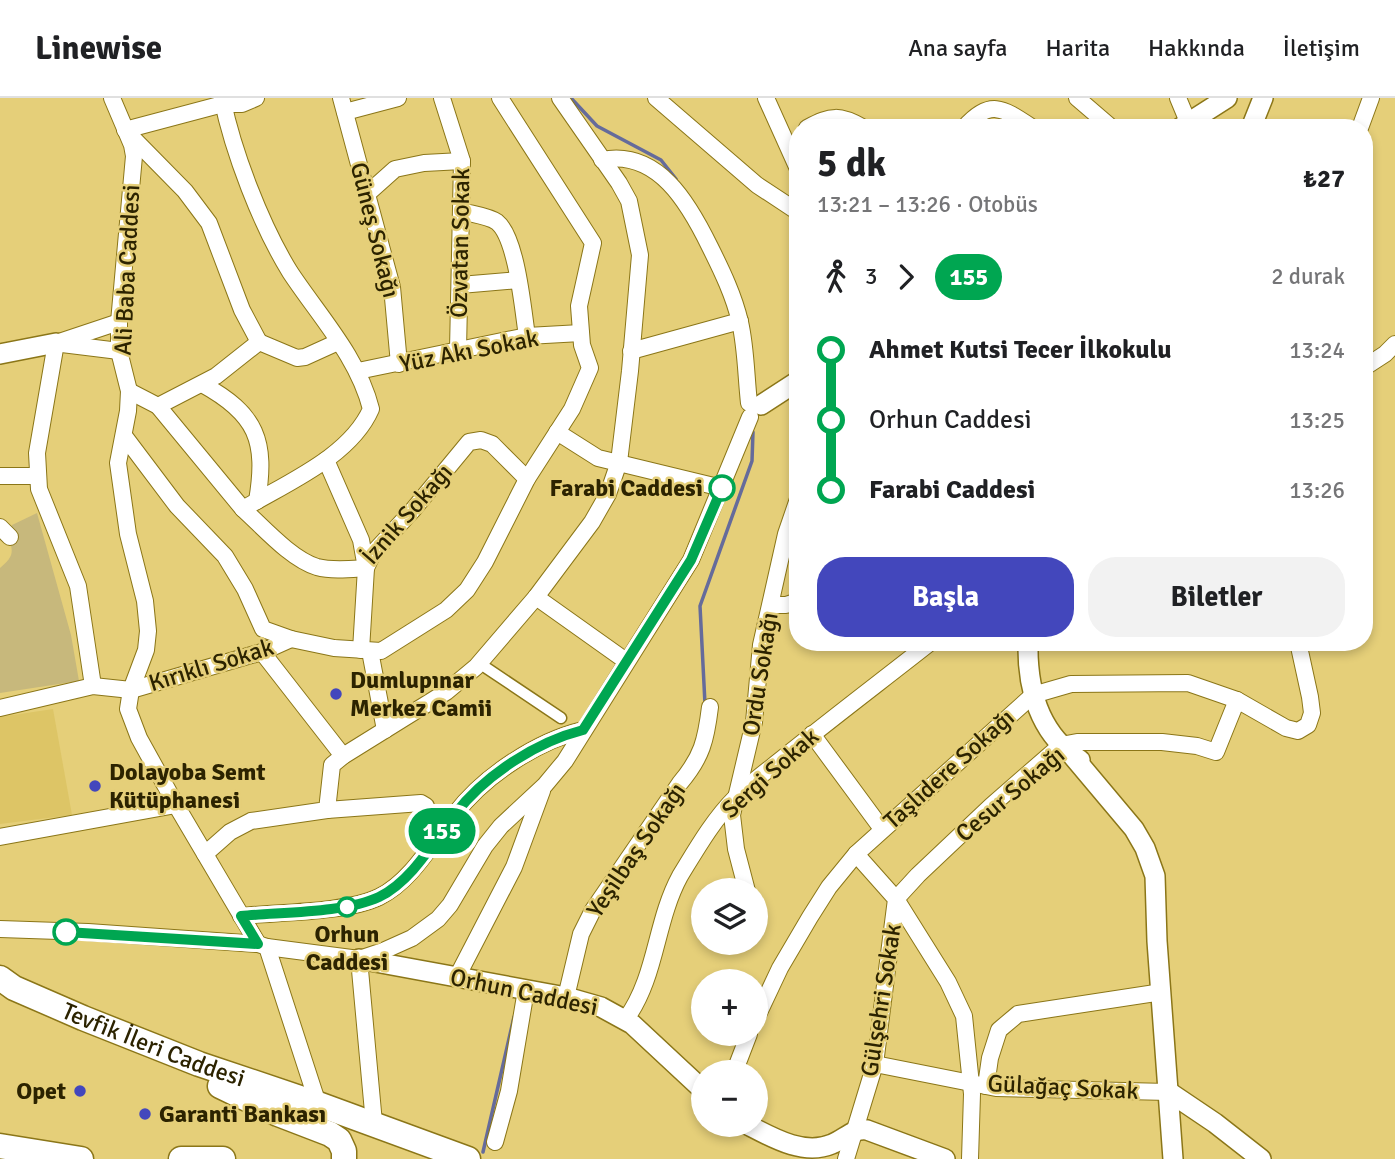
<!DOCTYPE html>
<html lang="tr">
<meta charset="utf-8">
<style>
:root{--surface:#fff;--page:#f2f2f2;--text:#202124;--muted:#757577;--line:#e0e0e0;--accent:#4347bc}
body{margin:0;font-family:Signika,sans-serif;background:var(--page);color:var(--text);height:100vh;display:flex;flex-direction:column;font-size:26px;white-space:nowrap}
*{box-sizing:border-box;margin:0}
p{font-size:23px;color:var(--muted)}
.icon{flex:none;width:38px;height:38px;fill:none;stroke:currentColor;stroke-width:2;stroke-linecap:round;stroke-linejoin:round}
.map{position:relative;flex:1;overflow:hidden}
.details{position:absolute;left:789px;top:21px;width:584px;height:532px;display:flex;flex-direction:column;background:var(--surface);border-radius:28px;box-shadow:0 4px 10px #0003}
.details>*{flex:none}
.badge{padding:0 14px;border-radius:23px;font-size:24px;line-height:46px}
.tools{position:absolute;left:691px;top:780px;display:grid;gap:14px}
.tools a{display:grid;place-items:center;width:77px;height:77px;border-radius:50%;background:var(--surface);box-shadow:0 4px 10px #0003;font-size:35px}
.map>.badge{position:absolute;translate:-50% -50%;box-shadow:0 0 0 4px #fff}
.legs{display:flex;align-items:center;gap:10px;height:77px;padding:0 28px;font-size:23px}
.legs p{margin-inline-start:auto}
.head{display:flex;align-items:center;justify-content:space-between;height:119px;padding:0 28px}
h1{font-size:38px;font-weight:700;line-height:52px}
.cta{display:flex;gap:14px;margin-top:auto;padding:14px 28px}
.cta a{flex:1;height:80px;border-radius:28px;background:var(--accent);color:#fff;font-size:28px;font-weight:700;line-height:80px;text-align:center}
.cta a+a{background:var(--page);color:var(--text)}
ul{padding:0 28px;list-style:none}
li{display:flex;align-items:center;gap:24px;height:70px;font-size:26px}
li i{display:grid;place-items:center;width:10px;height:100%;margin:0 9px;background:currentColor}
li i::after{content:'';width:18px;height:18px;margin:-9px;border:5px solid;border-radius:50%;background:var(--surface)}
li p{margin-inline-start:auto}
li:first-child i{background:linear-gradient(#0000 50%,currentColor 0)}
li:last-child i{background:linear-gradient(currentColor 50%,#0000 0)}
header{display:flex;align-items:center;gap:42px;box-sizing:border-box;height:98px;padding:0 35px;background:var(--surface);border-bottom:2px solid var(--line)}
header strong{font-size:33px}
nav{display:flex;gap:38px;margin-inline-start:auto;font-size:24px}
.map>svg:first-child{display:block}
.built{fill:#ddc566}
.green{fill:#c7b87c}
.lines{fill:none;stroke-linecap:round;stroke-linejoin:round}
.stream{stroke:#656b9b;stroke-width:3.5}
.pedestrian-casing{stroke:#8b7618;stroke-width:13}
.minor-casing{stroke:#8b7618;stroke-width:18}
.tertiary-casing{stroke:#8b7618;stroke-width:22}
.primary-casing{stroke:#8b7618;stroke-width:27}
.trunk-casing{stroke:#8b7618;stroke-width:27}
.pedestrian{stroke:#fff;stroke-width:10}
.minor{stroke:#fff;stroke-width:16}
.tertiary{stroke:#fff;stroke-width:19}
.primary{stroke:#fff;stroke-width:24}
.trunk{stroke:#fff;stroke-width:24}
.line-1-casing{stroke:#fff;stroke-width:16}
.line-1{stroke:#00a651;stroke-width:10}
.stop-1-dot{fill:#fff;stroke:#00a651;stroke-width:3.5}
.poi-dot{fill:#4347bc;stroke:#e5cf79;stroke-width:2.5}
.labels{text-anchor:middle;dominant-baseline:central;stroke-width:5;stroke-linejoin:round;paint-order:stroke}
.street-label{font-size:24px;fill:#2c2300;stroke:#e5cf79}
.stop-label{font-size:24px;font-weight:bold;fill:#2c2300;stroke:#e5cf79;text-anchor:end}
.poi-label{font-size:24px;font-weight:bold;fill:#2c2300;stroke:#e5cf79;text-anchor:start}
</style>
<header>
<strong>Linewise</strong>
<nav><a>Ana sayfa</a><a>Harita</a><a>Hakkında</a><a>İletişim</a></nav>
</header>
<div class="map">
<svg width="1395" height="1061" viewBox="0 0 1395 1061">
<rect width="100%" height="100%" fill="#e5cf79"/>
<polygon class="built" points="53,611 72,717 0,726 0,619"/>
<path class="green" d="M37,415L71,537L79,583L0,595V470C22,452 5,451 12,427Z"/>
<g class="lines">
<g class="stream">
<polyline points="571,0 597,28 661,62 676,81"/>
<polyline points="705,606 700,508 752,363 753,334"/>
<polyline points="483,1054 514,919"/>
</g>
<defs>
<polyline id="pedestrian" points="479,565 561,620"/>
<g id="minor">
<polyline points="112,0 132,47 134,58 119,224 119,253 129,293 128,313 118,365 128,436 145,503 148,533 146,552 131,592 128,611 139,640 176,707 258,846 267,849 318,1006"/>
<polyline points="256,0 242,6 223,6 125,32 185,93 209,125 242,212 259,244"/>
<polyline points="341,0 392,189 399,266"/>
<polyline points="442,0 462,63 458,252"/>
<polyline points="656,0 757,87 798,114"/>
<polyline points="766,0 798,71"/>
<polyline points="1077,0 1112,30"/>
<polyline points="1178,0 1188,24"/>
<polyline points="345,14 398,0"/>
<path d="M807,30C832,17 839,16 864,30"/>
<path d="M964,30C990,0 1003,10 1033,30"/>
<polyline points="1360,30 1371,0"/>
<path d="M602,62C658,51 689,106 710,149C722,173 734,198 740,224C746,250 746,278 749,305"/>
<polyline points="367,96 395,71 424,65 462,63"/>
<path d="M461,113C471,116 489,118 497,124C517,140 523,213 527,238"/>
<polyline points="460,187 518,182"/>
<polyline points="259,244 297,260 305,259 338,244"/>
<polyline points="56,245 37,355 39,391 78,488 93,588"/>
<polyline points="56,245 119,224"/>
<polyline points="62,246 119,253"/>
<polyline points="631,253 740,223"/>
<polyline points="1365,269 1385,256 1395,246"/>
<polyline points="358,273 527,238 581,235"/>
<path d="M202,286C257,316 267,343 257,403"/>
<path d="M129,293L158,308L243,411C286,385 350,359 371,311C358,259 319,218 290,174C261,127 233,54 222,0"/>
<polyline points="158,308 216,278 259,244"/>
<polyline points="557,334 598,360 722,390"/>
<polyline points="125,339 177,408 225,458 245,491 263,531 291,541 334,550 381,553 446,512 467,492 485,464 527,381 572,311 590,270 582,247 579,208 593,145 500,0"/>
<polyline points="326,362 361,442 366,470 361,552"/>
<polyline points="0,378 38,378"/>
<path d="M243,411C263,429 291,461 317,469C332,473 350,471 366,470L373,455L412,413L469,344L481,342L492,346L527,381"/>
<polyline points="0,429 10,439"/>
<polyline points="536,499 626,563"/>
<polyline points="771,507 786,507 798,503"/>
<polyline points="370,553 385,632"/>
<polyline points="262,554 343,658"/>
<polyline points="0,610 93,588 131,592 262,554 291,541"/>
<polyline points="812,636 882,731"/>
<polyline points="327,712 421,705 426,708 434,743"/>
<polyline points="0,739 176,707"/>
<polyline points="205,756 230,734 251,723 327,712 332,667 343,658 446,594 476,569 536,499 592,424 608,396 619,364 630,273 640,157 629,103 619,85 560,0"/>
<polyline points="747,793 736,751 732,717 754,624 761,547 786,436 798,401"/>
<path d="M241,818C280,814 345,815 379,799C412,783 433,743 455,716C484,678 537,643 583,632"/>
<polyline points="0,831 88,834 258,846"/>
<polyline points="267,849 359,861 383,853 412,840 438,821 450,807 485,748 501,728 545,687 565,663 691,462 750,319"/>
<polyline points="359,861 374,1025"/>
<polyline points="457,879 514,769 542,693"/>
<path d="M566,899L581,836L593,812L680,685C702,659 706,642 710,609"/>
<path d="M626,921C657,878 655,824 680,778C696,752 713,722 735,700C751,684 771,670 788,656C835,618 884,581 931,544"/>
<polyline points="756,921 780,870 810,819 829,789 856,756 1033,597 1071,586 1188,585 1237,602 1286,630 1298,633 1308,627 1312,615 1310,599 1298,544"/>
<polyline points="875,966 996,990 1169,994"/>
<polyline points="734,975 749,936"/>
<polyline points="986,988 990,960 999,932 1018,916 1162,894"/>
<polyline points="495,1044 509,993 526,892"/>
<polyline points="846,1061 875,966 896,801 856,756"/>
<polyline points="970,1061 972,996 964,918 948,884 896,801 918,777 991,708 1061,647 1077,644 1162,644 1197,648 1216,654 1237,602"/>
</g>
<g id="tertiary">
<polyline points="1180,30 1227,0"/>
<polyline points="1251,30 1263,0"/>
<polyline points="0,256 56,245"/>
<polyline points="761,307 798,283"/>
<path d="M1028,544C1027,590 1039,636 1080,662"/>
<polyline points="1071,656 1134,731 1145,750 1155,778 1157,843 1173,1061"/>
<polyline points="359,861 566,899 601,909 632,926 704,993"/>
<polyline points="1169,994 1215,1025 1261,1061"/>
<path d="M748,1027C773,1040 804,1058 832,1046C845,1041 853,1030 867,1032L945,1061"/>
</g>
<g id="primary">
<path id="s1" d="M0,880L14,890L83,920L199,966L318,1006L468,1061"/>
</g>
<g id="trunk">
<polyline points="220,988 278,1016 330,1036 339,1042 344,1053 344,1061"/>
<polyline points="0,1048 81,1061"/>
<polyline points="181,1061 223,1061"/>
</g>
</defs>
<use href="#pedestrian" class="pedestrian-casing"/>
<use href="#minor" class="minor-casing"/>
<use href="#tertiary" class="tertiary-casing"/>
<use href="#primary" class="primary-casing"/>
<use href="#trunk" class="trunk-casing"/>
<use href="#pedestrian" class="pedestrian"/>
<use href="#minor" class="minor"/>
<use href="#tertiary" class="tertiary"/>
<use href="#primary" class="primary"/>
<use href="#trunk" class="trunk"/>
</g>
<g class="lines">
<defs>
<path id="line-1" d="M66,834L258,846L241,818C281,814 345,815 379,799C412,783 434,743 455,716C485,677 536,644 583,632L691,462L722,390"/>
</defs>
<use href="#line-1" class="line-1-casing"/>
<use href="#line-1" class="line-1"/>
</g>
<g class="stop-1-dot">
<circle cx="722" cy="390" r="12"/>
<circle cx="347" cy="809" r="9"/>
<circle cx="66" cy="834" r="12"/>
</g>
<g class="poi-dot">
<circle cx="336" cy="596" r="7"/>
<circle cx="95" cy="688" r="7"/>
<circle cx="80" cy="993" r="7"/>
<circle cx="145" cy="1016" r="7"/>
</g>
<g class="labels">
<g class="street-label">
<text transform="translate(375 132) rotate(76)">Güneş Sokağı</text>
<text transform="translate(460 145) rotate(-89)">Özvatan Sokak</text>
<text transform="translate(127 172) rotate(-87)">Ali Baba Caddesi</text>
<text transform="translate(469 253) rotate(-11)">Yüz Akı Sokak</text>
<text transform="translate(407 416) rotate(-49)">İznik Sokağı</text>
<text transform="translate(211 567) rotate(-17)">Kırıklı Sokak</text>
<text transform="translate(760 576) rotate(-81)">Ordu Sokağı</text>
<text transform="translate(949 671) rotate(-42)">Taşlıdere Sokağı</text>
<text transform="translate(770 675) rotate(-42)">Sergi Sokak</text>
<text transform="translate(1010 696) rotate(-40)">Cesur Sokağı</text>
<text transform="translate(636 752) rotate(-56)">Yeşilbaş Sokağı</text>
<text transform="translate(524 894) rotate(12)">Orhun Caddesi</text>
<text transform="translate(881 902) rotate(-81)">Gülşehri Sokak</text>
<text stroke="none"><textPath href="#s1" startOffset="168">Tevfik İleri Caddesi</textPath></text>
<text transform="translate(1063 989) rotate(3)">Gülağaç Sokak</text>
</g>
<g class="stop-label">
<text x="703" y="390">Farabi̇ Caddesi̇</text>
<text x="347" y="836" text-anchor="middle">Orhun<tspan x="347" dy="28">Caddesi̇</tspan></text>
</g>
<g class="poi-label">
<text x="350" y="582">Dumlupınar<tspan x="350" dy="28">Merkez Camii</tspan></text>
<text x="109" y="674">Dolayoba Semt<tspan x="109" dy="28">Kütüphanesi</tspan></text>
<text x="66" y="993" text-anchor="end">Opet</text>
<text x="159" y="1016">Garanti Bankası</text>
</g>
</g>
</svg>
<div class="tools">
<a><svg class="icon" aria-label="layers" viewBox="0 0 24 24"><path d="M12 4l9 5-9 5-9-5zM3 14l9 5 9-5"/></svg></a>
<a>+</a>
<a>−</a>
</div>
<b class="badge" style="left:442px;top:733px;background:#00a651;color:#fff">155</b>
<section class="details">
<div class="head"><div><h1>5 dk</h1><p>13:21 – 13:26 · Otobüs</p></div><b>₺27</b></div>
<div class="legs"><svg class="icon" aria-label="walk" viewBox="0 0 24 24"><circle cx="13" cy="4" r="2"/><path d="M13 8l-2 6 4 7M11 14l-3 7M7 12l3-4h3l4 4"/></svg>3<svg class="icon" aria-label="forward" viewBox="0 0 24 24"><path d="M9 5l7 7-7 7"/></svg><b class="badge" style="background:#00a651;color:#fff">155</b><p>2 durak</p></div>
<ul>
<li><i style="color:#00a651"></i><b>Ahmet Kutsi̇ Tecer İlkokulu</b><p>13:24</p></li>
<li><i style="color:#00a651"></i><span>Orhun Caddesi̇</span><p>13:25</p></li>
<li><i style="color:#00a651"></i><b>Farabi̇ Caddesi̇</b><p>13:26</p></li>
</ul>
<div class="cta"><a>Başla</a><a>Biletler</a></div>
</section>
</div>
